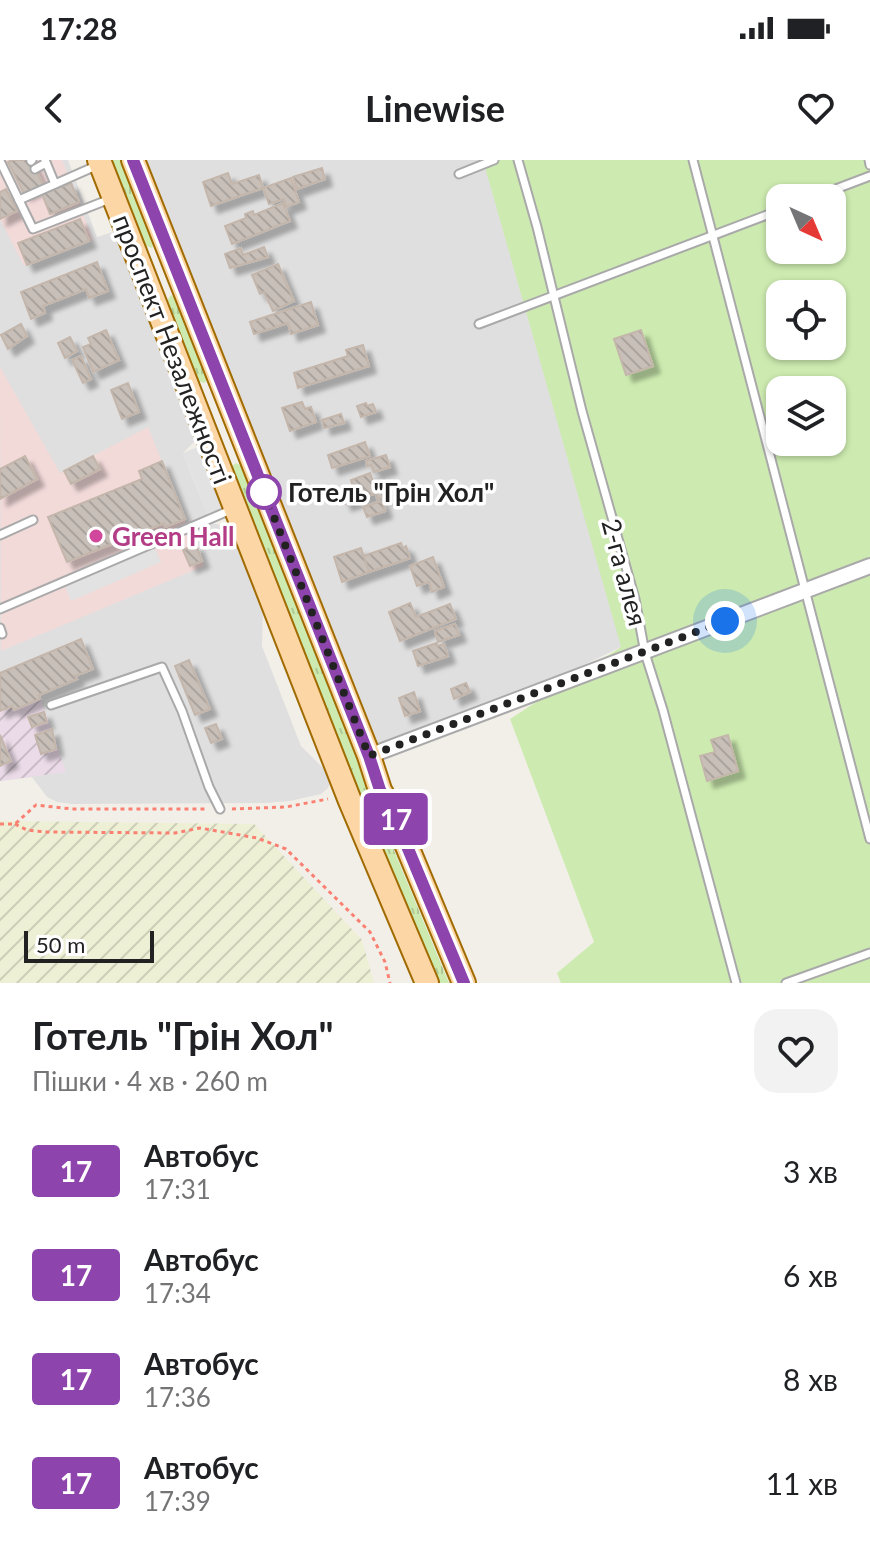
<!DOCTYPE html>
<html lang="uk">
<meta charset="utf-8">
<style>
:root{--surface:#fff;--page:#f2f2f2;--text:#202124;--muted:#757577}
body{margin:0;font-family:Lato,sans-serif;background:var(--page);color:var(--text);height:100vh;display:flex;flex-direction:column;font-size:30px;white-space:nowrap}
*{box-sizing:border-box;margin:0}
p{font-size:26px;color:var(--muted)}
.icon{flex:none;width:44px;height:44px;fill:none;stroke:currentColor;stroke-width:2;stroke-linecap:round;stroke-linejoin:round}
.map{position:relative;height:823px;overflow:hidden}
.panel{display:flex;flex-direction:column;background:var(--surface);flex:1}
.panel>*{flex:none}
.badge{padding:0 16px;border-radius:6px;font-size:28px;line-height:52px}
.needle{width:52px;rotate:136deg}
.tools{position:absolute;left:766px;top:24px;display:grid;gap:16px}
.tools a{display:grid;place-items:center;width:80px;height:80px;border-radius:16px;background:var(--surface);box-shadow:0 2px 6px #0004;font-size:40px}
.scale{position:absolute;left:24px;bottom:20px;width:130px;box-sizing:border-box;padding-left:8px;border:4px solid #222;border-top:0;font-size:22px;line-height:28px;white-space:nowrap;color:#222;-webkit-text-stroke:6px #fff;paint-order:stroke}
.you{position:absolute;width:40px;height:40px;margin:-20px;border:6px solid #fff;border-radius:50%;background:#1a73e8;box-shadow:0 0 0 12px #1a73e833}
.map>.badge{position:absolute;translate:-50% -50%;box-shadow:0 0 0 4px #fff}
.round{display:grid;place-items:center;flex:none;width:84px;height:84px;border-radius:24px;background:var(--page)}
.overview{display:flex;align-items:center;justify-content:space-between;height:136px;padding:0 32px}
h1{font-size:38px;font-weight:700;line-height:60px}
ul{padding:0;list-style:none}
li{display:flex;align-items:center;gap:24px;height:104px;padding:0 32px}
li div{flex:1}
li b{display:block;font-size:30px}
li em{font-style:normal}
li .badge{min-width:88px;font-weight:700;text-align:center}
.status{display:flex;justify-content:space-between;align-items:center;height:56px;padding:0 40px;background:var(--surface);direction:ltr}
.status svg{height:22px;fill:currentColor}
header{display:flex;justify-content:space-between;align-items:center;height:104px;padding:0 32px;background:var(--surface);font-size:36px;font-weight:700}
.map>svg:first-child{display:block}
.residential{fill:#e0dfdf}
.commercial{fill:#f2dad9}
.industrial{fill:url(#industrial-furrows)}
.farmland{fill:url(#farmland-furrows)}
.grass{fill:url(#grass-tufts)}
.garden{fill:#cdebb0;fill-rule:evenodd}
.parking{fill:#e2e2e2}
.building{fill:url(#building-back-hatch);stroke:#c4b6ab;stroke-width:2;filter:url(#shadow)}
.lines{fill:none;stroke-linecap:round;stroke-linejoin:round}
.lane-casing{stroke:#a9a9a9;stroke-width:11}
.street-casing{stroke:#a9a9a9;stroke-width:18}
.primary-casing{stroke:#a06b00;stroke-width:26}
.path{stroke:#fa8072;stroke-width:3;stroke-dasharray:4 4;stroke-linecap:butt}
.lane{stroke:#fff;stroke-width:7}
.street{stroke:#fff;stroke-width:14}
.primary{stroke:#fcd6a4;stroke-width:22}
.line-casing{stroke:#fff;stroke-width:18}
.line{stroke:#8e44ad;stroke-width:12}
.walk{stroke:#222;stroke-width:8;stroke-dasharray:0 14.4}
.stop-dot{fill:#fff;stroke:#8e44ad;stroke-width:4}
.hotel-dot{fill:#d1479c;stroke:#fff;stroke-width:3}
.labels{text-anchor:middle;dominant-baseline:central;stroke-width:7;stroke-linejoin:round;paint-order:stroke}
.street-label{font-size:26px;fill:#222;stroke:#fff}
.stop-label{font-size:26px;font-weight:bold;fill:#222;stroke:#fff;text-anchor:start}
.hotel-label{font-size:26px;font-weight:bold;fill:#b23c85;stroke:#fff;text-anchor:start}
</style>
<div class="status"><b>17:28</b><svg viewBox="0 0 49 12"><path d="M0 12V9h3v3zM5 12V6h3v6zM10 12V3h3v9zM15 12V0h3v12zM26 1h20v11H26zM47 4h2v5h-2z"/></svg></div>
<header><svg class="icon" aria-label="back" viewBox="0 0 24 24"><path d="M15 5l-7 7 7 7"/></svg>Linewise<svg class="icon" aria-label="heart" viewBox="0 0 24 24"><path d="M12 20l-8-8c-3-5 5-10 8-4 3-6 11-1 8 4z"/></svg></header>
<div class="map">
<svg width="870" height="823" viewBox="0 0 870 823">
<defs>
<pattern id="industrial-furrows" width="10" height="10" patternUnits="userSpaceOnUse" patternTransform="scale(2)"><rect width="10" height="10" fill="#ebdbe8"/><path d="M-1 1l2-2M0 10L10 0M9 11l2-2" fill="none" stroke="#c9bcc7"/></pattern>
<pattern id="farmland-furrows" width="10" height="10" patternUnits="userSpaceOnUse" patternTransform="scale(2)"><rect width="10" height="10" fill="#eef0d5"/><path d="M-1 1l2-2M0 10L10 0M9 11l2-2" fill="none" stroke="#ccceb7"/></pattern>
<pattern id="grass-tufts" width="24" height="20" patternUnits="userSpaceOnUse" patternTransform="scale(2)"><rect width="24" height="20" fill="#cdebb0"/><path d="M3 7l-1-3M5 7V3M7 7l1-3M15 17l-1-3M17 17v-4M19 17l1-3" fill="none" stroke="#b0c997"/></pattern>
<pattern id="building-back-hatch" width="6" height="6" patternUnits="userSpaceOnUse" patternTransform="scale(2)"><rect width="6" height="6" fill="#c7bfb8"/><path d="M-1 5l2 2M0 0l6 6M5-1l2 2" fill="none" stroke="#aba49e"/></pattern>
<filter id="shadow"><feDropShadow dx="7" dy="7" stdDeviation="2" flood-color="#0004"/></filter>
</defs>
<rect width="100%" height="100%" fill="#f2efe9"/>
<g class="residential">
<polygon points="0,0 68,0 97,77 116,71 195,272 194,282 183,293 193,319 211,363 225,366 235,376 263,447 262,486 301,586 329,614 331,620 328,628 321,634 290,641 265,643 73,644 57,642 47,637 32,617 0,621"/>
<polygon points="144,0 513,0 621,487 509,541 374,586"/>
</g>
<g class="commercial">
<polygon points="0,0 62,0 93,80 24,106 0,59"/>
<polygon points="0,207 60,313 148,267 204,406 1,491"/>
</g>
<polygon class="industrial" points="81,479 77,519 39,535 66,612 0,621 0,513"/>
<polygon class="farmland" points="0,661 254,664 362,780 374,823 0,823"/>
<g class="grass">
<polygon points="110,0 122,0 154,82 152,88 144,85"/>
<polygon points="171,135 176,138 207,217 205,223 197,221 166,142"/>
<polygon points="236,303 241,306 370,633 365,641 360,637 232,310 232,306"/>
<polygon points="381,672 388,676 449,823 438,823 376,681 376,677"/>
</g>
<path class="garden" d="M483,0H870V823H561L557,813L594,782L510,559L621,487ZM780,38H832V90H780ZM780,134H832V186H780ZM780,230H832V282H780Z"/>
<g class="parking">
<polygon points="200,286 224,347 207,354 183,293"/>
<polygon points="155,388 161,402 71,441 65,426"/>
</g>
<g class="building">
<polygon points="12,0 31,0 43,25 24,34 8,2"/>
<polygon points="322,8 325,19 297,29 293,17"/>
<polygon points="228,13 232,24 259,15 263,28 211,46 203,22"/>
<polygon points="291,18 299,42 286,47 284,39 269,44 263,28"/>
<polygon points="71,23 79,42 50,54 42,34"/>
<polygon points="6,29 17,51 0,59 0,32"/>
<polygon points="283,43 290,61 232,84 225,66 246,58 245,54 253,51 254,55"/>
<polygon points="80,59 89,81 27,105 18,83"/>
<polygon points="264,87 268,97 230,108 225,94 241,88 243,95"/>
<polygon points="97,102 108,131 89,138 86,129 43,146 45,153 31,159 21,132"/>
<polygon points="278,104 294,141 273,151 264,132 260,134 252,115"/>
<polygon points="311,142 318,165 291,174 288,163 254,174 250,162"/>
<polygon points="21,164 27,176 8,189 1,175"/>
<polygon points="106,170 119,200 93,212 83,187 91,184 88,178"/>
<polygon points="641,170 653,206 626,215 614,179"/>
<polygon points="70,177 77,191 65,198 58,183"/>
<polygon points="363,185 369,206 298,228 294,213 348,196 346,190"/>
<polygon points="81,196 91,219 83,223 72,200"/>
<polygon points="128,223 139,252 122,259 111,230"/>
<polygon points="302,242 305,249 311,247 316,262 290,271 282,248"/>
<polygon points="366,243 367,246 373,244 376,252 361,257 357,246"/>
<polygon points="341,254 344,263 324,268 322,260"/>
<polygon points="365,282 370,296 332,308 328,295"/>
<polygon points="386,295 390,307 374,312 371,305 367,306 366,301"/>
<polygon points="25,296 37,319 0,339 0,309"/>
<polygon points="93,296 100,309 71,324 64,311"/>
<polygon points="162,301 185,359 165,367 164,363 67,402 48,357 142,319 139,311"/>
<polygon points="370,313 377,333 345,344 340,331 353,327 351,320"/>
<polygon points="387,323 391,334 377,339 375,327"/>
<polygon points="382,341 385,351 367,357 363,347"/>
<polygon points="401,383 403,388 406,386 410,398 369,412 363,396"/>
<polygon points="196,384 202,401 190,406 183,390"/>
<polygon points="361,388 369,412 342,422 334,397"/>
<polygon points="433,397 444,427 432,432 429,422 417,426 410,406"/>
<polygon points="410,443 416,457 450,444 456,459 400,481 389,452"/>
<polygon points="455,464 459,475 438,482 435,471"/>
<polygon points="81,479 93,509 75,516 77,519 39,535 40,539 14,550 12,546 0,551 0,513"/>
<polygon points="437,483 437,486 444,484 448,496 418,506 413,491"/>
<polygon points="189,500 210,549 195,555 175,506"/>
<polygon points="466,523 470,532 454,539 451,529"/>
<polygon points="414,532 420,551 405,556 399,538"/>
<polygon points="44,552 47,562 32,567 28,557"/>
<polygon points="216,564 222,579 211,583 205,568"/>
<polygon points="52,569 56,589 41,594 35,575"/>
<polygon points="0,575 11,601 0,606"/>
<polygon points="728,575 738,611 707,621 700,596 715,592 711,580"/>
</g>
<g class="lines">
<defs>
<g id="lane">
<polyline points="45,0 55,24"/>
<polyline points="518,0 537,67 582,251 635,439 645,493 663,550 736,823"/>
<polyline points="693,0 870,679"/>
<polyline points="869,0 870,5"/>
<polyline points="0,1 33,69 110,39"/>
<polyline points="31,1 32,0"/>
<polyline points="35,9 46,3"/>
<polyline points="459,14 494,0"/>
<polyline points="812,38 870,16"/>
<polyline points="19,40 98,5"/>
<polyline points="479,164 780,50"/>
<polyline points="0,375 33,360"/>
<polyline points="0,449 233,349"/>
<polyline points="0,468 2,474"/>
<polyline points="51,545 162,507 182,551 209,627 220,649"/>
<polyline points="786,823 870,793"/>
</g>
<polyline id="street" points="369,596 870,406"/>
<g id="primary">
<polyline points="99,0 350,641 427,823"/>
<polyline points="133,0 369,596 380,630 394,655 464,823"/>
</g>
</defs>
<use href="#lane" class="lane-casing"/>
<use href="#street" class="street-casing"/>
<use href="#primary" class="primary-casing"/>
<g class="path">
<polyline points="232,649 286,647 328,639"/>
<polyline points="0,664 15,664 36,645 72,649 208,649"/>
<polyline points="15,664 27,670 45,672 175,673 200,668 257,678 286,689 370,772 385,802 390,823"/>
</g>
<use href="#lane" class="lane"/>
<use href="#street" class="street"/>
<use href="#primary" class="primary"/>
</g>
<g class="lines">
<defs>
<polyline id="line" points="133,0 369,596 380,630 394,655 464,823"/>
</defs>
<use href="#line" class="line-casing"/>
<use href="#line" class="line"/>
<polyline class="walk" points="264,332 369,596 725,461"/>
</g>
<circle class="stop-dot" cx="264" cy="332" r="16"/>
<circle class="hotel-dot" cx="96" cy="376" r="8"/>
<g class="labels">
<g class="street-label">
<text transform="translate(173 189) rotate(69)">проспект Незалежності</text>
<text transform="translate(625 412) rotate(75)">2-га алея</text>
</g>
<g class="stop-label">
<text x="288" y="332">Готель "Грін Хол"</text>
</g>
<g class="hotel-label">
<text x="112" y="376">Green Hall</text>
</g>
</g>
</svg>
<div class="tools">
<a><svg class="needle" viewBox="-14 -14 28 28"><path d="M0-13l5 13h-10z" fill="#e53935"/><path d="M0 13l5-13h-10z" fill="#757577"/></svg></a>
<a><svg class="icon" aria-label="locate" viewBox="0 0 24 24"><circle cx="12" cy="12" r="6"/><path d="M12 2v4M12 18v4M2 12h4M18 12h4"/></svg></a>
<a><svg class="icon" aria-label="layers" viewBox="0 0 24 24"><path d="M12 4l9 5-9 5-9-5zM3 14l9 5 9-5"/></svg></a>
</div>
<div class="scale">50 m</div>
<div class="you" style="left:725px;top:461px"></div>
<b class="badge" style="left:396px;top:659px;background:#8e44ad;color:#fff">17</b>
</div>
<section class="panel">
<div class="overview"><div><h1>Готель &quot;Грін Хол&quot;</h1><p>Пішки · 4 хв · 260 m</p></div><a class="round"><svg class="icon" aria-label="heart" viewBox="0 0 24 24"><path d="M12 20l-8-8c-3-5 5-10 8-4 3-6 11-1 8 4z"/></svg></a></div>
<ul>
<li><span class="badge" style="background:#8e44ad;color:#fff">17</span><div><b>Автобус</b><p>17:31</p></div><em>3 хв</em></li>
<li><span class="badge" style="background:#8e44ad;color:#fff">17</span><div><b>Автобус</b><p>17:34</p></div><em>6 хв</em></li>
<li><span class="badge" style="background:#8e44ad;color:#fff">17</span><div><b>Автобус</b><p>17:36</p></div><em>8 хв</em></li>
<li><span class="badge" style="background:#8e44ad;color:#fff">17</span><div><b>Автобус</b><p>17:39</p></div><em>11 хв</em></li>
</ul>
</section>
